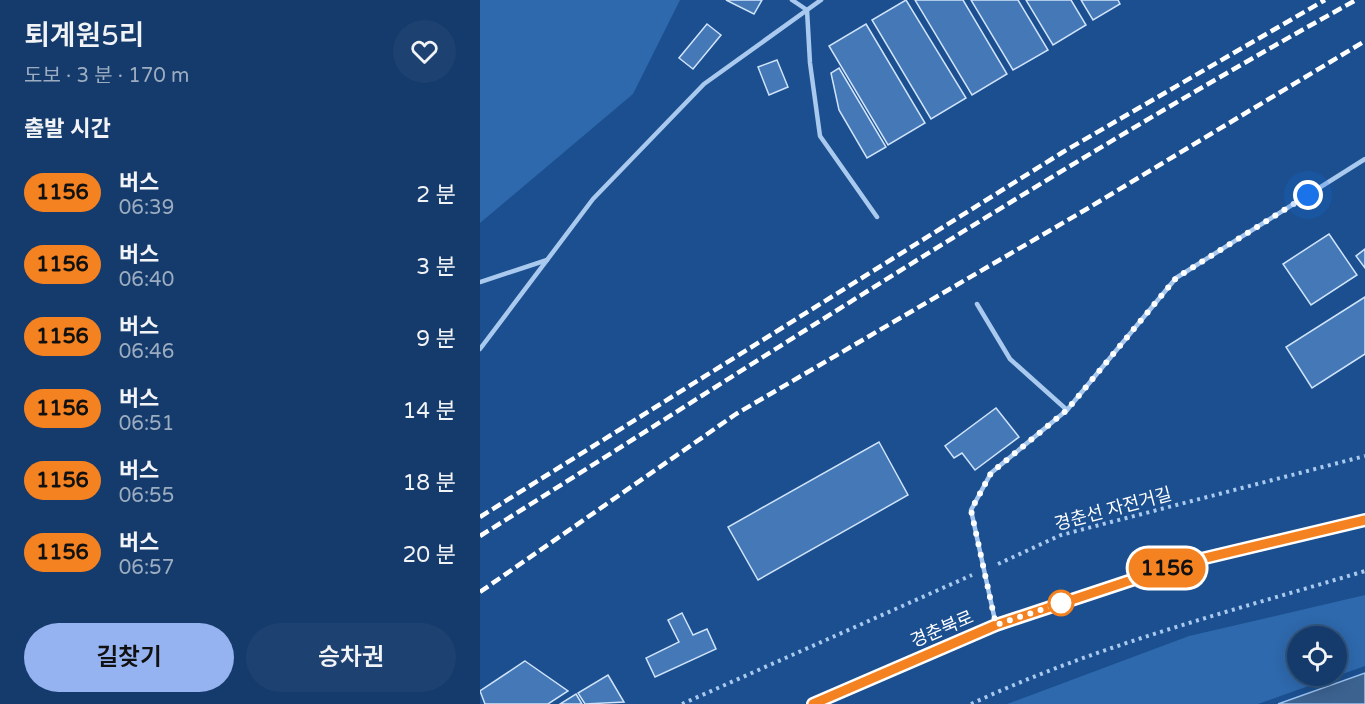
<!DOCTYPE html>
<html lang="ko">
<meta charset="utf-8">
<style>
:root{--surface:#143b6b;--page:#1d4271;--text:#f1f3f6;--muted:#9dadc1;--line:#33557e;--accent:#95b2f1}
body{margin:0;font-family:"Varela Round","Noto Sans KR",sans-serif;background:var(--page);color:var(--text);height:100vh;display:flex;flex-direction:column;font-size:22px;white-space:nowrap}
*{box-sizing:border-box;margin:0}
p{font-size:20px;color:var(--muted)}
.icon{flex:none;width:33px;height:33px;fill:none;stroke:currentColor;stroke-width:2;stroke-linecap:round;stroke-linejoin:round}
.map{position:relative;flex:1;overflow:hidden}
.panel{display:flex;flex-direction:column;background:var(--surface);width:480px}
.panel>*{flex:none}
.badge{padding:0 12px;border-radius:20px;font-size:21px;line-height:39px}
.fabs{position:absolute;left:807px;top:626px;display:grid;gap:12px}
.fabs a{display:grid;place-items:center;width:60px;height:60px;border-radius:50%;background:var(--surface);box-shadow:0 3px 15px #0003,0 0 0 2px var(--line);font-size:30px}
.you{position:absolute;width:30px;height:30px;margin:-15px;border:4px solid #fff;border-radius:50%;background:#1a73e8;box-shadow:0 0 0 9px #1a73e833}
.map>.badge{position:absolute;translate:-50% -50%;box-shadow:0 0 0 3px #fff}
h2{padding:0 24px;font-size:22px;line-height:54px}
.round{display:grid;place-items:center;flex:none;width:63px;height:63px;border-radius:32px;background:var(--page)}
.overview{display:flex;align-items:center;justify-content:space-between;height:102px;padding:0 24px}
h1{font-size:28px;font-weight:600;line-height:45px}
.action{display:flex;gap:12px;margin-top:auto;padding:12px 24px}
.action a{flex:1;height:69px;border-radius:36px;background:var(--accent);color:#111;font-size:24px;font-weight:600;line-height:69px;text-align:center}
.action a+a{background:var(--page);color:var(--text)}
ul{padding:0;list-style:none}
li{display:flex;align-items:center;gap:18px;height:72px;padding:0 24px}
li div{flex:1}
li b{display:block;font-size:22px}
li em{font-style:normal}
li .badge{min-width:66px;font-weight:700;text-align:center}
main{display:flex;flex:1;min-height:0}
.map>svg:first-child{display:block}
.green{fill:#2e69ad;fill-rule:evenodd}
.water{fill:#3c6290;stroke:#9cc4f0;stroke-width:1.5}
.building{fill:#4478b7;stroke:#cfe3fa;stroke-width:1.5}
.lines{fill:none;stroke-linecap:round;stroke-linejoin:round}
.path{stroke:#a9c9ee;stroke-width:4;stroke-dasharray:3 4.5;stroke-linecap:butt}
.lane{stroke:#a9c9ee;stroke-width:4.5}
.secondary{stroke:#d6e6fa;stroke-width:12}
.rail{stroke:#fff;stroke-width:4.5;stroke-dasharray:10 4.5;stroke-linecap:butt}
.line-casing{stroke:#fff;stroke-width:14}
.line{stroke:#f58220;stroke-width:9}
.walk{stroke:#fff;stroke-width:6;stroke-dasharray:0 10.8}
.stop-dot{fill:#fff;stroke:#f58220;stroke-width:3}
.labels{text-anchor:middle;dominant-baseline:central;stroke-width:5;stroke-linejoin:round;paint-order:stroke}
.street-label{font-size:18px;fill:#fff;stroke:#1b4f8f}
</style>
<main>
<section class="panel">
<div class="overview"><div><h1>퇴계원5리</h1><p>도보 · 3 분 · 170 m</p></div><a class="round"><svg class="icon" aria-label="heart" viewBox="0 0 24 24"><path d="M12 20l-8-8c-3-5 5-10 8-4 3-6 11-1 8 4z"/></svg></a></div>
<h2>출발 시간</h2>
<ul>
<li><span class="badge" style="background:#f58220;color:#111">1156</span><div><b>버스</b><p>06:39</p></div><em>2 분</em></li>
<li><span class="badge" style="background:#f58220;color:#111">1156</span><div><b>버스</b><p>06:40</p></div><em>3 분</em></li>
<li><span class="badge" style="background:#f58220;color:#111">1156</span><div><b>버스</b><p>06:46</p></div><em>9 분</em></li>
<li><span class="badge" style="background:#f58220;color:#111">1156</span><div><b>버스</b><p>06:51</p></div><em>14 분</em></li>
<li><span class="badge" style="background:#f58220;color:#111">1156</span><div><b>버스</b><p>06:55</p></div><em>18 분</em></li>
<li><span class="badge" style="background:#f58220;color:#111">1156</span><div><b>버스</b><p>06:57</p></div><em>20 분</em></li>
</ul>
<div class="action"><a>길찾기</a><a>승차권</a></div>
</section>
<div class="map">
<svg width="885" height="704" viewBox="0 0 885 704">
<rect width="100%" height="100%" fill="#1b4f8f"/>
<g class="green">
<polygon points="0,0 200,0 153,94 0,223"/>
<path d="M885,595V666L778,704H527L709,636ZM818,636H856V675H818Z"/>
</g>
<polygon class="water" points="885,673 885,704 798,704"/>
<g class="building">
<polygon points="246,0 282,0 274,14"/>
<polygon points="426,0 486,98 451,119 392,20"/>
<polygon points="435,0 483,0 527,74 492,95"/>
<polygon points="491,0 538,0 568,50 533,70"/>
<polygon points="546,0 591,0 606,25 573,45"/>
<polygon points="601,0 638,0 640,4 613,20"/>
<polygon points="227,24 241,35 213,69 199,58"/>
<polygon points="386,24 445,123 408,145 349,46"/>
<polygon points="297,60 308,87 289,95 278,67"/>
<polygon points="359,68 406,147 387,158 359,110 351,73"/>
<polygon points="849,234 877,275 831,305 803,264"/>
<polygon points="885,249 885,268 876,256"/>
<polygon points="885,297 885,354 832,388 806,347"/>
<polygon points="516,408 539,437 495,470 482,453 474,458 465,446"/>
<polygon points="399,442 428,495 278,580 248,527"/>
<polygon points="202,613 213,635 227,629 236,649 175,677 166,658 199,642 188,620"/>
<polygon points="45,661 88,691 68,704 5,704 0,691"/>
<polygon points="128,675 144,702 105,704 98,693"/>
<polygon points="96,694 102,704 80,704"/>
</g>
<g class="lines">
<g class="path">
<polyline points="518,564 581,535 885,456"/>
<polyline points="202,704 492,575"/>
<path d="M491,704C617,645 752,611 885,571"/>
</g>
<g class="lane">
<polyline points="312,0 327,10 330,63 340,136 397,217"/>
<polyline points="0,282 67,260"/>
<polyline points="497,304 530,359 587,410"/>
<polyline points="0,349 113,199 224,84 341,0"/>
<polyline points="516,625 491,510 511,473 587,410 696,278 885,159"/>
</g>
<polyline class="secondary" points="333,704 516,625 700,564 885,520"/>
<g class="rail">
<polyline points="0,517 583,152 845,0"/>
<path d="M0,536C290,354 577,165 876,0"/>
<polyline points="0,592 256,414 605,210 885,41"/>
</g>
</g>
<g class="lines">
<defs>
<polyline id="line" points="333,704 516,625 700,564 885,520"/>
</defs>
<use href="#line" class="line-casing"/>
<use href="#line" class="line"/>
<polyline class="walk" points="581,603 516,625 491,510 511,473 587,410 696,278 828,195"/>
</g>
<circle class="stop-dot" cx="581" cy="603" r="12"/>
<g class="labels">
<g class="street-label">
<text transform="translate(633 509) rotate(-15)">경춘선 자전거길</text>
<text transform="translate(462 629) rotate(-23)">경춘북로</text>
</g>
</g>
</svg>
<div class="fabs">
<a><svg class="icon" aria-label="locate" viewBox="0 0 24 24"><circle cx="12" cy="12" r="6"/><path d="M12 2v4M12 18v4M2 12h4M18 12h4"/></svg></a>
</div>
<div class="you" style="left:828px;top:195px"></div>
<b class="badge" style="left:687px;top:568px;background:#f58220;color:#111">1156</b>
</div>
</main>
